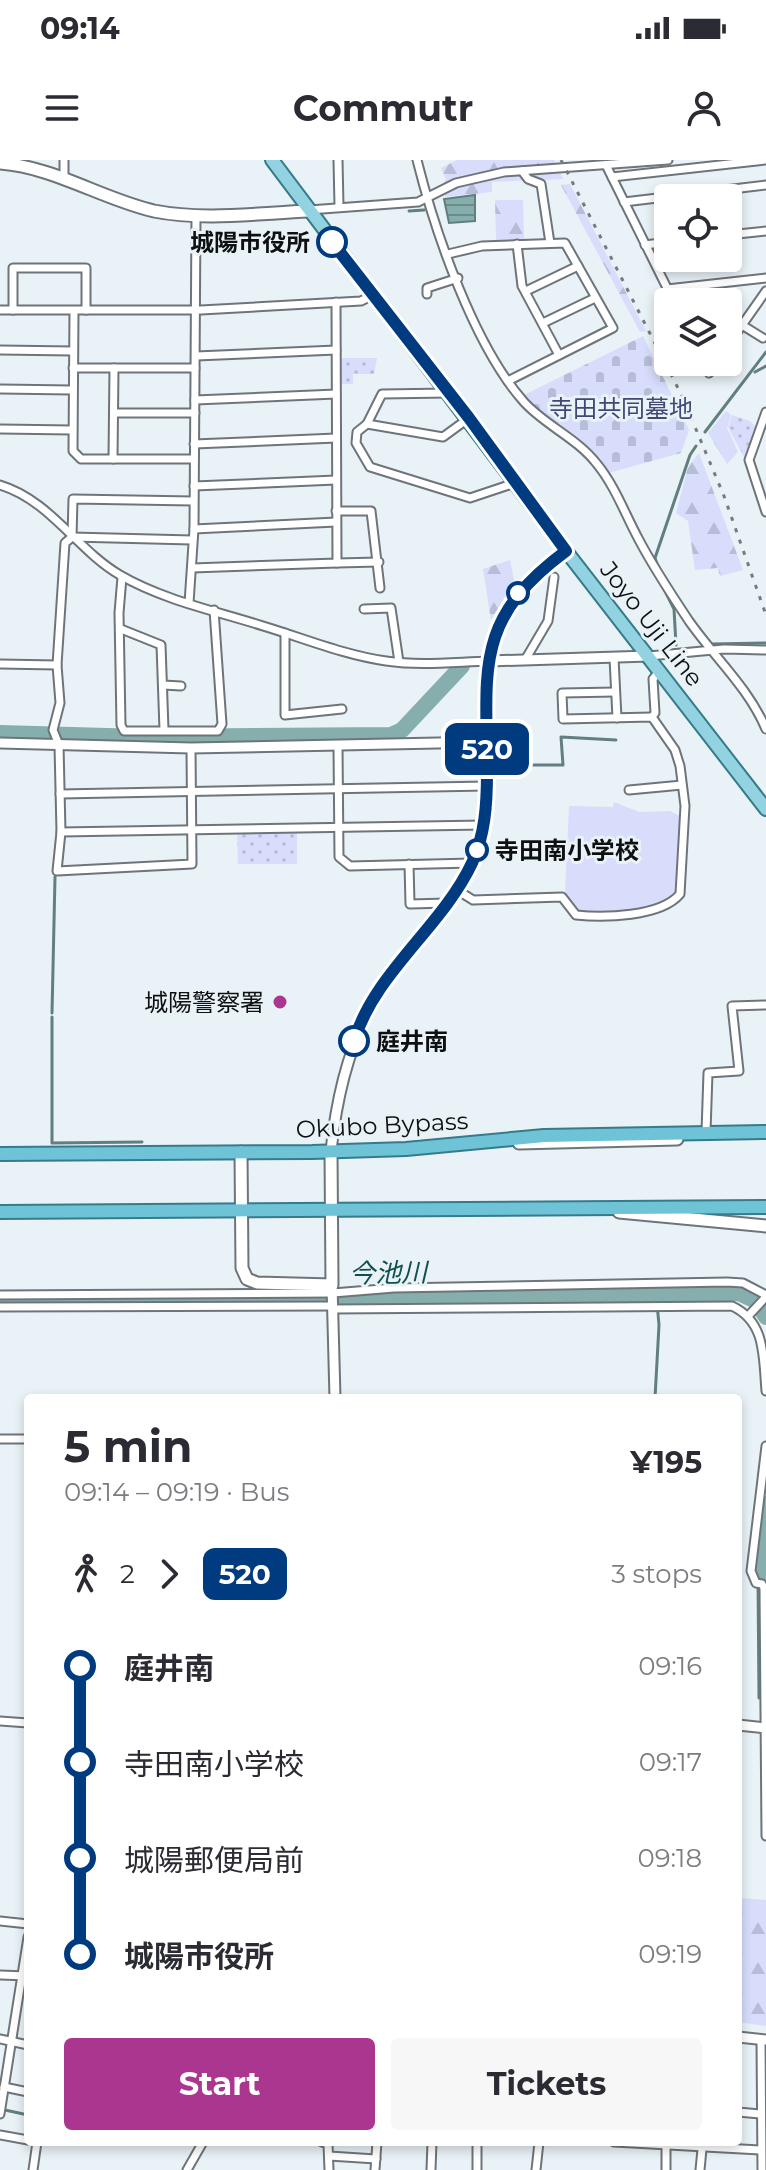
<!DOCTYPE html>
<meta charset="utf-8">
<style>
:root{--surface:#fff;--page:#f7f7f7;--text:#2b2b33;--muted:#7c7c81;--accent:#aa368f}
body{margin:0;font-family:Montserrat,"Noto Sans JP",sans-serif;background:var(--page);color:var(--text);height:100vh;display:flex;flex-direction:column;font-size:30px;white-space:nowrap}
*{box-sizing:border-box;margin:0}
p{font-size:26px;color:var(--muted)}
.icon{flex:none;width:44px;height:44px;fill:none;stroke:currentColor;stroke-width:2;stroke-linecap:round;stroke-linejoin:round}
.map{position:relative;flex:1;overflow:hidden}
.sheet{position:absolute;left:24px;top:1234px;width:718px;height:752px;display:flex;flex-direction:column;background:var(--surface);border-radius:8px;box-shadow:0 4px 12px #0003}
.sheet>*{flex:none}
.badge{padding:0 16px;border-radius:12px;font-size:28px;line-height:52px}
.fabs{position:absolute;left:654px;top:24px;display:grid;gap:16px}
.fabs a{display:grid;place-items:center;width:88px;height:88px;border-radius:8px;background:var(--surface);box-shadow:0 4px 12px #0003;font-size:40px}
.map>.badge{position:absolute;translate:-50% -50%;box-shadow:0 0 0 4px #fff}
.legs{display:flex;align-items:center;gap:12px;height:88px;padding:0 40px;font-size:26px}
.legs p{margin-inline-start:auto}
.head{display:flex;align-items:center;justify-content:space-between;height:136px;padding:0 40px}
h1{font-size:44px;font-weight:700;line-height:60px}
.button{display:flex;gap:16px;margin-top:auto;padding:16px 40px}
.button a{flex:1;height:92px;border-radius:8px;background:var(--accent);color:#fff;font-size:32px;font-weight:700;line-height:92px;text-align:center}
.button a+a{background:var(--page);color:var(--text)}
ul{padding:0 40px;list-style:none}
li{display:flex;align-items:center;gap:28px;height:96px;font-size:30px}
li i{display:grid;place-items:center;width:12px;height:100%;margin:0 10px;background:currentColor}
li i::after{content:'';width:20px;height:20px;margin:-10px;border:6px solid;border-radius:50%;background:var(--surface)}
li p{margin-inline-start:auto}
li:first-child i{background:linear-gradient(#0000 50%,currentColor 0)}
li:last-child i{background:linear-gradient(currentColor 50%,#0000 0)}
.status{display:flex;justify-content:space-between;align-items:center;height:56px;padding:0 40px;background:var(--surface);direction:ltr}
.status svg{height:22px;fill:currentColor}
header{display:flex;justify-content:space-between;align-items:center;height:104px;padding:0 40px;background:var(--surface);font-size:36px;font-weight:700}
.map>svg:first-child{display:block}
.green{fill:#d7ddfb}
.forest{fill:url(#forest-firs)}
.cemetery{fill:url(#cemetery-stones)}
.park{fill:url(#park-dots)}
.water{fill:url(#water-rules);stroke:#617f7e;stroke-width:2}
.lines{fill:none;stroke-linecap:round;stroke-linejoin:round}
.stream{stroke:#617f7e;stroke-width:3}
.river{stroke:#85aead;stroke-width:16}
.minor-casing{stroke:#6e757a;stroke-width:11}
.tertiary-casing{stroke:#6e757a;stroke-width:13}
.secondary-casing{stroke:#6e757a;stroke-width:15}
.primary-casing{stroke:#367b8a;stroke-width:16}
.trunk-casing{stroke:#367b8a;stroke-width:16}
.minor{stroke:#fff;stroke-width:7}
.tertiary{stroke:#fff;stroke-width:9}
.secondary{stroke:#fff;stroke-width:11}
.primary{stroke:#93d2e0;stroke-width:12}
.trunk{stroke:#6fc3d6;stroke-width:12}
.rail{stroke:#767b7f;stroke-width:3;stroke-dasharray:4 8;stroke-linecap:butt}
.line-1-casing{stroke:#fff;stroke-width:18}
.line-1{stroke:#003b80;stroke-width:12}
.stop-1-dot{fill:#fff;stroke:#003b80;stroke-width:4}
.poi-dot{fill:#aa368f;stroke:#e9f2f7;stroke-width:3}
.labels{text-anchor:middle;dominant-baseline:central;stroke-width:6;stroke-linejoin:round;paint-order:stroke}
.stop-label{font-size:24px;font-weight:bold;fill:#0e1012;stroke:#e9f2f7;text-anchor:start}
.park-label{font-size:24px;fill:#424875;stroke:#e9f2f7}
.street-label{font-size:24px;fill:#0e1012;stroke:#e9f2f7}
.poi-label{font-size:24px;fill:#0e1012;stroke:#e9f2f7;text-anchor:end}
.water-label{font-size:26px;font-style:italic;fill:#114f4e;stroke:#e9f2f7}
</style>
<div class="status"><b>09:14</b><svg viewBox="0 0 49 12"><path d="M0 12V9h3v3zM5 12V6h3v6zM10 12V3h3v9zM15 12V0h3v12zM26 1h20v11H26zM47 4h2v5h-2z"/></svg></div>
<header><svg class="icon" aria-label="menu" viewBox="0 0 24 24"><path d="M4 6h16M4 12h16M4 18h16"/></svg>Commutr<svg class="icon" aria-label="person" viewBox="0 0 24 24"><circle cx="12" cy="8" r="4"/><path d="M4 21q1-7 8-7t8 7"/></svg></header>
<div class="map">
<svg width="766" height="2010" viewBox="0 0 766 2010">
<defs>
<pattern id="forest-firs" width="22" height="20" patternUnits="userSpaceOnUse" patternTransform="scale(2)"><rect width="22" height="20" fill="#d7ddfb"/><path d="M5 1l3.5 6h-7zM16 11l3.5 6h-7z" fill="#b7bdd6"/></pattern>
<pattern id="cemetery-stones" width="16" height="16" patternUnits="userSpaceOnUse" patternTransform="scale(2)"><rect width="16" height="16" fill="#d7ddfb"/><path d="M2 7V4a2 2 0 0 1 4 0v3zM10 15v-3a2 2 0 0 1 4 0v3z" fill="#b7bdd6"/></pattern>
<pattern id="park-dots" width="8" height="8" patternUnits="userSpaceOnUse" patternTransform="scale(2)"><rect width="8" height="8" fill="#d7ddfb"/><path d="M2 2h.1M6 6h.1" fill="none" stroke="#b7bdd6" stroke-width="1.8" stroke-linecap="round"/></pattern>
<pattern id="water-rules" width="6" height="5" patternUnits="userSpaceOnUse" patternTransform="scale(2)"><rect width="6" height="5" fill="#85aead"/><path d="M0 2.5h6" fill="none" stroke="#6b8c8b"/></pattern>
</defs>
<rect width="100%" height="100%" fill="#e9f2f7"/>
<path class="green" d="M614,642L639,652L670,651L680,656L675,734C656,753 602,753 577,751L565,734L569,646L613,647Z"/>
<g class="forest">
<polygon points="457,0 554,0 563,19 492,22 492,32 445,37 442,25 446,19 441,8"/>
<polygon points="570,24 646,171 640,172 561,25"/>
<polygon points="495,40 523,40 524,80 496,80"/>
<polygon points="726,251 731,255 727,268 738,292 727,304 708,273"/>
<polygon points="699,293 743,410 720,416 718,408 695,410 688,361 676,353 688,307"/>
<polygon points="510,400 514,421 491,460 483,409"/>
<polygon points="738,1738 766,1740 766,1866 738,1862"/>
</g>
<path class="cemetery" d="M643,176L689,270L681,293L608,313C586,281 550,264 524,235Z"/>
<g class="park">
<polygon points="339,198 377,198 374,214 353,214 353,224 339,224"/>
<polygon points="732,255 750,261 756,267 745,299 728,267"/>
<polygon points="297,671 297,704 238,704 237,673"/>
</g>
<polygon class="water" points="475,35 475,61 449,63 444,39"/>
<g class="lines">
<g class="stream">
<polyline points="409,51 424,50"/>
<polyline points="755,212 766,206"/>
<polyline points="705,272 766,192"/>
<polyline points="659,410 655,398 690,295 696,286"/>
<polyline points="660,421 674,449 676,485"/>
<polyline points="712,484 766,483"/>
<polyline points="494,605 563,605 561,577 616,580"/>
<polyline points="61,706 63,686"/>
<polyline points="52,853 55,717"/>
<polyline points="52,857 52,983 142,982"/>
<polyline points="655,1238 659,1165 656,1133"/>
<polyline points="758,1419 759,1538"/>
<polyline points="5,1950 28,1955"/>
</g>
<g class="river">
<polyline points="0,573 143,577 391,575 402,570 462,506"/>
<polyline points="0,1141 739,1133 756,1141 766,1157"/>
<polyline points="766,1344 758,1419 766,1419"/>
</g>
<defs>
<g id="minor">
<polyline points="64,0 64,20"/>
<polyline points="338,0 339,46"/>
<path d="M417,0C435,72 474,186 524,242C546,266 577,278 597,304C615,326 625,354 638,378C653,407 671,434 689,461C715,498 748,527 766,569"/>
<polyline points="606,5 674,142"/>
<polyline points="522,11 528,19 541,24 550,83"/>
<polyline points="612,17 765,0"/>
<polyline points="624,42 766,25"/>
<polyline points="309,50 418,42 456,23 504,12 668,0"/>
<polyline points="728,75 766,71"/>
<polyline points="517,84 522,126 559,195"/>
<polyline points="645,85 668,82"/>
<polyline points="448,94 482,86 565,83 613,168 508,221"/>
<polyline points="667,129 766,118"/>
<polyline points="526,131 578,106"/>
<polyline points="427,134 427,128 458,118"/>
<polyline points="0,150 201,150 361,141 373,135"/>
<polyline points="13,150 13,108 86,108 86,150"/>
<polyline points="74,151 73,291 81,299 194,299"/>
<polyline points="543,163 595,138"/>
<polyline points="742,165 763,178"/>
<polyline points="728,185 766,131"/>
<polyline points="0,190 73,191"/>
<polyline points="196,196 336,190"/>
<polyline points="704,202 709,213 716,202"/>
<polyline points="73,208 195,208"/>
<polyline points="0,229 72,230"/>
<polyline points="448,233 382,234 367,264 357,272 356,283 370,307 470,338 515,323"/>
<polyline points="195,240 336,234"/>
<polyline points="766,252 749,300 766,352"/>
<polyline points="114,253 195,253"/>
<polyline points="367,264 443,277 469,258"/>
<polyline points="0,269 72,270"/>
<polyline points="194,284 336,278"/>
<polyline points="113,299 114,208"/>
<path d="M0,325C50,340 77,390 120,415C163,440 216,451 263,466C303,478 344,495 386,501C420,506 454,502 489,501"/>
<polyline points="194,326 336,320"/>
<polyline points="193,341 73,339 72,377 65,383 57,505 60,543 53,570 59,585 61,672 484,665"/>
<polyline points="336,351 371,351 380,428"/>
<polyline points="194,369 336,362"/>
<polyline points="72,377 192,380"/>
<polyline points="337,403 379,402"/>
<polyline points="192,408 337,403 336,142"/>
<polyline points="122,417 119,453 121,565 124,571 218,571 222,564 214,450"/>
<polyline points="189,443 194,369 196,56"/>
<polyline points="364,449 391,448 399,502"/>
<polyline points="121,469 161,485 164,570"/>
<polyline points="285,473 285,555 342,549"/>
<polyline points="649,496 724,489 766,490"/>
<polyline points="614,498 617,558"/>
<polyline points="525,500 548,461 554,417"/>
<polyline points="0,504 57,505"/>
<polyline points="163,525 181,526"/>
<polyline points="652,557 655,553 653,519 660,510"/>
<polyline points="338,586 339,697 350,706 472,703"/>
<polyline points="629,630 682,625"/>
<polyline points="60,634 487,626"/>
<polyline points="61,672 57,711 192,704 191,588"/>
<polyline points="409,704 410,744 447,743"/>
<path d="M457,730L473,740L562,737L576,755C603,758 661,757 680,734L685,646L680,606L675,590L652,557L563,559L562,533L615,532"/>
<polyline points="706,972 708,913 739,911 732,846 766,845"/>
<polyline points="0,1135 333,1133 394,1128 727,1122 743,1123 766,1135"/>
<polyline points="0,1147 333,1146"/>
<path d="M333,1149L732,1146C766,1162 763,1196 766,1231"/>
<polyline points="750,1154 766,1137"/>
<polyline points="0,1279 28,1279"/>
<polyline points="766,1286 751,1411 756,1423 762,1424 764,1428 766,1676"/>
<polyline points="0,1561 28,1563"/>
<polyline points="0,1761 28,1764"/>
<polyline points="0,1815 28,1816"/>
<polyline points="0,1879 28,1885"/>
<polyline points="761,1880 762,2010"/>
<polyline points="4,1927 28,1932"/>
<polyline points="738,1952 760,1954"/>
<polyline points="0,1954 28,1777"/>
<polyline points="0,1975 28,1980"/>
<polyline points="322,1982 328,1984 329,2010"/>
<polyline points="614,1982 760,1990"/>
<polyline points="329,1996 376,1999"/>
<polyline points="33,2010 37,1982"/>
<polyline points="187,2010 203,1982"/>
<polyline points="375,2010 377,1982"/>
<polyline points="431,2010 432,1982"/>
<polyline points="477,2010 477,1982"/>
<polyline points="536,2010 539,1982"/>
<polyline points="666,2010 666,1985"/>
<polyline points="700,2010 702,1989"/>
</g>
<g id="tertiary">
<polyline points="489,501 649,496"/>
<polyline points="0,583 191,588 487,582"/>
<path d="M331,991C337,932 351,874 384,825C415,778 461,739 479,684C488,659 487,632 487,606C487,505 478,457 566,391"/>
<polyline points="332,1125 335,1238"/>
<polyline points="738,1565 766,1568"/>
<polyline points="738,1877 766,1880"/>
</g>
<g id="secondary">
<path d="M0,3C54,7 102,39 154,51C204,61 259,53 309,51"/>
<polyline points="519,983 677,979"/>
<polyline points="241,992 242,1108 247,1119 257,1123 332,1125 331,991"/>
<polyline points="619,1052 766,1066"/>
</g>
<polyline id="primary" points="272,0 566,391 766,649"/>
<g id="trunk">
<polyline points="0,994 312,992 406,989 544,976 766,972"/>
<polyline points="0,1052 766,1047"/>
</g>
</defs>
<use href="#minor" class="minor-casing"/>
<use href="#tertiary" class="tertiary-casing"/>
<use href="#secondary" class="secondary-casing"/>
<use href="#primary" class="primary-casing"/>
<use href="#trunk" class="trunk-casing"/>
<use href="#minor" class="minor"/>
<use href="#tertiary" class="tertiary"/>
<use href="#secondary" class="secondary"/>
<use href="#primary" class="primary"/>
<use href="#trunk" class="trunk"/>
<polyline class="rail" points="561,0 682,236 724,336 766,455"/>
</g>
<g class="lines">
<defs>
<path id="line-1" d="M332,82L469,258L566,391C473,460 487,509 487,613C487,644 485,675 472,703C442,767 375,812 354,881"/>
</defs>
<use href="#line-1" class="line-1-casing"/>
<use href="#line-1" class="line-1"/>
</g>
<g class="stop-1-dot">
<circle cx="332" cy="82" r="14"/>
<circle cx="518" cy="433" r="10"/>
<circle cx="477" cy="690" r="10"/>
<circle cx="354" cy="881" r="14"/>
</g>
<circle class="poi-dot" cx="280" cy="842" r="8"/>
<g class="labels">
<g class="stop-label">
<text x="310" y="82" text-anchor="end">城陽市役所</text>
<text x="495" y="690">寺田南小学校</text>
<text x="376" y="881">庭井南</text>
</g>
<g class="park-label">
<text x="621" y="248">寺田共同墓地</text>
</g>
<g class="street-label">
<text transform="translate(652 464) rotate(52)">Joyo Uji Line</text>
<text transform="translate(382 965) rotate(-3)">Okubo Bypass</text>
</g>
<g class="poi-label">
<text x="264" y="842">城陽警察署</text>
</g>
<g class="water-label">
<text transform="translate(388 1113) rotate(-1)">今池川</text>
</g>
</g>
</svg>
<div class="fabs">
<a><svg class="icon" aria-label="locate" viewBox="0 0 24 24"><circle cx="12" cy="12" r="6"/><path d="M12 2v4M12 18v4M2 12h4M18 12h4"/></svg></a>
<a><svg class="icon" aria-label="layers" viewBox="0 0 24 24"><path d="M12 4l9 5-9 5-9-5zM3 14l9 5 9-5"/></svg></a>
</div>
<b class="badge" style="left:487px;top:589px;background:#003b80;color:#fff">520</b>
<section class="sheet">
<div class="head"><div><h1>5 min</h1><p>09:14 – 09:19 · Bus</p></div><b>¥195</b></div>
<div class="legs"><svg class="icon" aria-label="walk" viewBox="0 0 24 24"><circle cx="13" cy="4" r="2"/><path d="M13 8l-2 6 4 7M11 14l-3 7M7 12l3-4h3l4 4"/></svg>2<svg class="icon" aria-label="forward" viewBox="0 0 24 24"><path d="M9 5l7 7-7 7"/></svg><b class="badge" style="background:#003b80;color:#fff">520</b><p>3 stops</p></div>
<ul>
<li><i style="color:#003b80"></i><b>庭井南</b><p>09:16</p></li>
<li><i style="color:#003b80"></i><span>寺田南小学校</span><p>09:17</p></li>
<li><i style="color:#003b80"></i><span>城陽郵便局前</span><p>09:18</p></li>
<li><i style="color:#003b80"></i><b>城陽市役所</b><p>09:19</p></li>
</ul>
<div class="button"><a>Start</a><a>Tickets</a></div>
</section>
</div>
